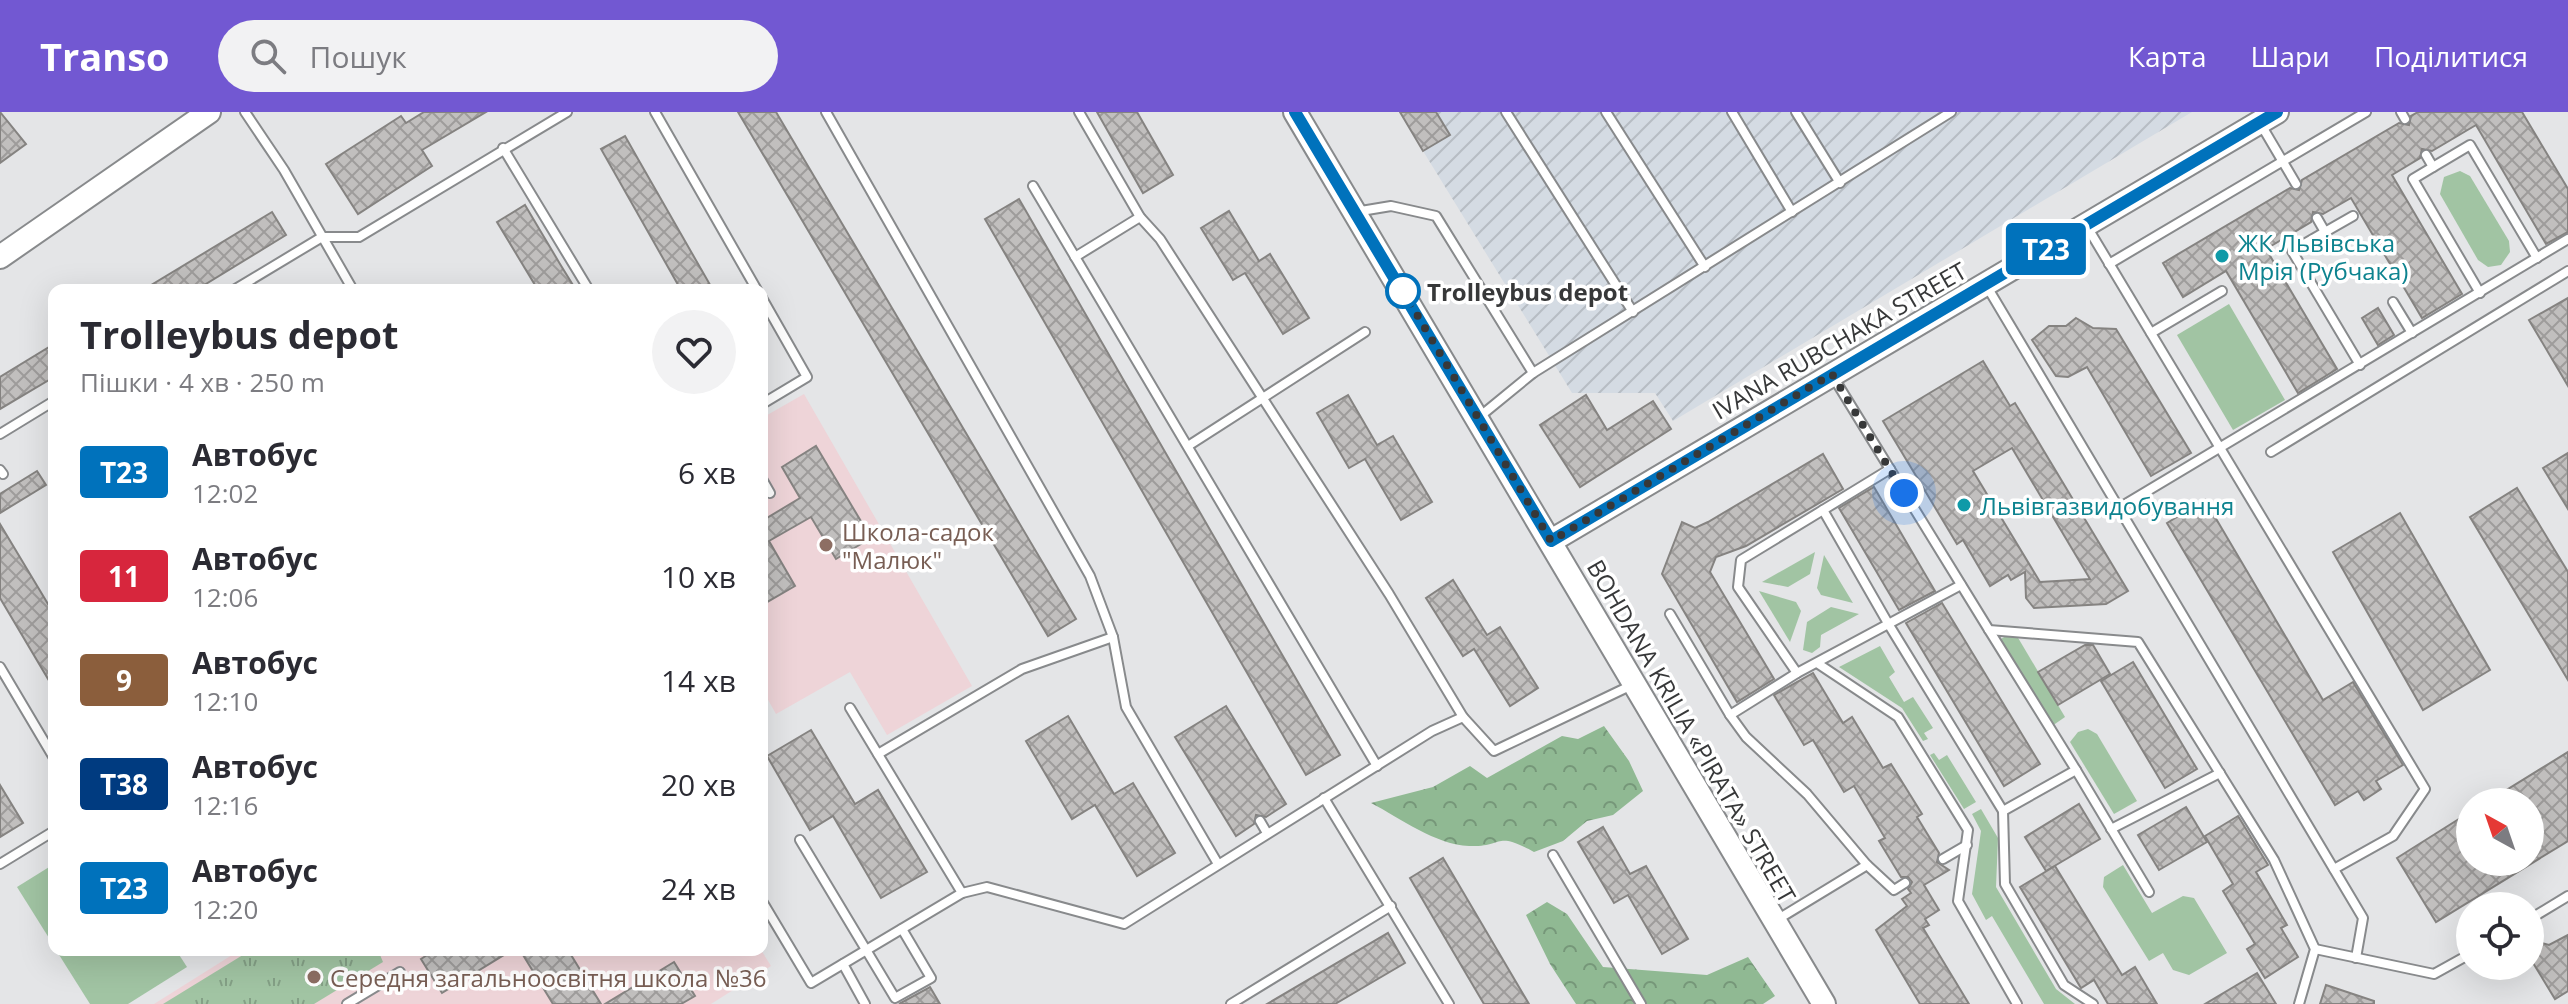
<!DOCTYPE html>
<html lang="uk">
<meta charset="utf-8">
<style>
:root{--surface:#fff;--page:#f2f2f3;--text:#2b2b33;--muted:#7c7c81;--accent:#7258d2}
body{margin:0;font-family:"Open Sans",sans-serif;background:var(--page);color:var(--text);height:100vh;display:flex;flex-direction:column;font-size:30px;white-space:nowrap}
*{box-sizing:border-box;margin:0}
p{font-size:26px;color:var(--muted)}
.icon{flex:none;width:44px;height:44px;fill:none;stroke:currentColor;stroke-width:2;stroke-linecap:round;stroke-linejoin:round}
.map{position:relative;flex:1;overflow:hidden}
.panel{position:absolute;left:48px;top:172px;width:720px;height:672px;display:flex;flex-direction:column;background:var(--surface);border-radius:16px;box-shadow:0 8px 32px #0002}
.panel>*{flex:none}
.badge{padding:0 16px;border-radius:6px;font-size:28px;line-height:52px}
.needle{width:52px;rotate:320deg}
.controls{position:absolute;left:2456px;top:676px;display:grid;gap:16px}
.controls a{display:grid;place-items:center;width:88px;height:88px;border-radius:50%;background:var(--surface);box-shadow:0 8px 32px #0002;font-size:40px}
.you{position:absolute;width:40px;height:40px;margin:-20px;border:6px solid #fff;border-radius:50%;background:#1a73e8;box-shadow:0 0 0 12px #1a73e833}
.map>.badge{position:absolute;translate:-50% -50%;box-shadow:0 0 0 4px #fff}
.round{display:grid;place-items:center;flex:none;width:84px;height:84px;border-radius:42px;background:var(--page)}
.headline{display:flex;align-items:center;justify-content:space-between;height:136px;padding:0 32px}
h1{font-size:38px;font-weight:700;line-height:60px}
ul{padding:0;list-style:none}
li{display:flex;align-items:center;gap:24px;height:104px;padding:0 32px}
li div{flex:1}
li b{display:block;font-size:30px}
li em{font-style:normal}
li .badge{min-width:88px;font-weight:700;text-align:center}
header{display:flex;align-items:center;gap:48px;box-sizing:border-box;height:112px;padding:0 40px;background:var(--accent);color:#fff}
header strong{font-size:38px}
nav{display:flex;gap:44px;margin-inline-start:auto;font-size:28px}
.search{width:560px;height:72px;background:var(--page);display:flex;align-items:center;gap:20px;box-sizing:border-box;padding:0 28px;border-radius:44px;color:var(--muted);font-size:30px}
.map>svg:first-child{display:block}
.industrial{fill:url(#industrial-furrows)}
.education{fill:#eed4d8}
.grass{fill:#a1c4a3}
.forest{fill:url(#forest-crowns)}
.park{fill:url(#park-tufts)}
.building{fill:url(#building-cross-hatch);stroke:#858381;stroke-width:2;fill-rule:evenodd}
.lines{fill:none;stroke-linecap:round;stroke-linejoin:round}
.lane-casing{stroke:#888a8c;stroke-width:12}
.secondary-casing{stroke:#888a8c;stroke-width:26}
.lane{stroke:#fff;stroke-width:8}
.secondary{stroke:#fff;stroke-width:22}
.line-casing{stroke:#fff;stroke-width:18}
.line{stroke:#0072bc;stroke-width:12}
.walk{stroke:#373839;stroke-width:8;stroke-dasharray:0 14.4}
.culture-dot{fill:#0f9aa8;stroke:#fff;stroke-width:3}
.stop-dot{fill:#fff;stroke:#0072bc;stroke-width:4}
.education-dot{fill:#8d6e63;stroke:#fff;stroke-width:3}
.labels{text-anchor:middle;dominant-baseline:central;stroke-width:7;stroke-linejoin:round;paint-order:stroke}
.culture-label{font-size:24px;fill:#0d838f;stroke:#fff;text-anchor:start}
.stop-label{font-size:24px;font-weight:bold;fill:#373839;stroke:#fff;text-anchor:start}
.street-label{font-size:24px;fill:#373839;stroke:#fff}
.education-label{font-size:24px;fill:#785e54;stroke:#fff;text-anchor:start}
</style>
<header>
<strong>Transo</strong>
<div class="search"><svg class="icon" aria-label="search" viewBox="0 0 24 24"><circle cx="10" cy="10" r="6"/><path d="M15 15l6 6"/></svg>Пошук</div>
<nav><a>Карта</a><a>Шари</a><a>Поділитися</a></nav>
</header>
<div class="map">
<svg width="2568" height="892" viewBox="0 0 2568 892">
<defs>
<pattern id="industrial-furrows" width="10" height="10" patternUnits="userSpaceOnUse" patternTransform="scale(2)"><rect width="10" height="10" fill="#d4dbe3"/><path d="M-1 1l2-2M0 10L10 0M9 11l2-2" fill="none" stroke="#b7bdc4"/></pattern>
<pattern id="forest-crowns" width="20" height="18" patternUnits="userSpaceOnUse" patternTransform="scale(2)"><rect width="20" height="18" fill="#90b993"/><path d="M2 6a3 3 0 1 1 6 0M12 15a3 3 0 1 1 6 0" fill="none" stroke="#769779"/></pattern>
<pattern id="park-tufts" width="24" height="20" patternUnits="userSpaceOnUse" patternTransform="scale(2)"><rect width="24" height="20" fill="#a1c4a3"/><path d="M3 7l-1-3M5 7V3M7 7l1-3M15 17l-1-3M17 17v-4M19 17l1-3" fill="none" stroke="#84a086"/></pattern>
<pattern id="building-cross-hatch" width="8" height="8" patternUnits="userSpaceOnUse" patternTransform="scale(2)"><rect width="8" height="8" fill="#c1bfbe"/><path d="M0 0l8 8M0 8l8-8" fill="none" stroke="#9e9c9b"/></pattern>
</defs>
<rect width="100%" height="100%" fill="#e4e5e7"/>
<polygon class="industrial" points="1399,0 2192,0 1673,309 1655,281 1572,281"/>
<g class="education">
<polygon points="804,282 972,574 887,623 850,560 776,602 762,577 762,306"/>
<polygon points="240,838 761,838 771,854 711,892 154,892"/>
</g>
<g class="grass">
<polygon points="2460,59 2470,64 2509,129 2510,140 2501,153 2488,155 2478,148 2440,82 2444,65"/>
<polygon points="2229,192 2285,288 2233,318 2177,223"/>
<polygon points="1815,440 1810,462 1788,475 1762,470"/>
<polygon points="1824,443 1853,491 1821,483 1817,476"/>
<polygon points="1759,479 1796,490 1801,499 1790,530"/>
<polygon points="1831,495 1859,502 1821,523 1820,535 1812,541 1803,538 1807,510"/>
<polygon points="2014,519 2065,605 2052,614 2001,527"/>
<polygon points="1880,534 1895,560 1889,565 1904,590 1913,585 1933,616 1924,621 1928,627 1923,629 1902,596 1839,555"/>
<polygon points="2088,617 2097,622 2137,689 2114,702 2070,630 2078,620"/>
<polygon points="1934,641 1939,648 1947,643 1976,690 1964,697 1930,643"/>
<polygon points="1981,697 1998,726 1996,775 2056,877 2075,892 2044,892 1992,804 1986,808 1972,782 1981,719 1972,702"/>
<polygon points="54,752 54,834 17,775"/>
<polygon points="2123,753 2152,801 2183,784 2194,786 2227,841 2189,863 2173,858 2163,841 2149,849 2103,775 2104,765"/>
<polygon points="56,838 176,838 187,855 128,892 90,892"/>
</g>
<g class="forest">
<path d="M1604,614L1629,649L1643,679L1613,703L1587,709L1563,729L1534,740C1494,718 1505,735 1469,734C1436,733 1400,706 1371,691L1433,675L1470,654L1487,666L1562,624L1578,627Z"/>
<polygon points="1547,790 1567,802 1603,855 1707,863 1748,845 1775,884 1763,892 1576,892 1550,852 1526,803"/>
</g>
<polygon class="park" points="251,838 378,838 383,850 314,892 163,892"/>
<g class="building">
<polygon points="0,0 26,32 0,51"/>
<polygon points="424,0 486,0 422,38 432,54 358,102 326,52 401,4 406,11"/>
<polygon points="738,0 776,0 1076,507 1048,524"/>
<polygon points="1097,0 1137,0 1173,63 1143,81"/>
<polygon points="1400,0 1436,0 1450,23 1423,39"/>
<polygon points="2418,0 2522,0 2568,77 2568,120 2546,132 2476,13 2432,39 2422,37 2420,46 2392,63 2462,182 2422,206 2351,86 2323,102 2313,100 2311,110 2266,137 2337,257 2298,281 2226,159 2183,185 2163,151 2290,76 2299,78 2302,68 2399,11 2409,13 2411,4"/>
<polygon points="625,24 638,47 713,178 681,178 601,37"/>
<polygon points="1019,87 1340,643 1306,663 985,107"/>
<polygon points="525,93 560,152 576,178 538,178 497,110"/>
<polygon points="1229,99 1259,149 1270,142 1309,206 1283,222 1245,161 1233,168 1201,116"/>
<polygon points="272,100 286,123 196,178 143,178"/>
<polygon points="2568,186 2568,274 2529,208"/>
<polygon points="2378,196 2394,223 2378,233 2362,206"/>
<polygon points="2076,206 2093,216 2116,217 2191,341 2151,364 2087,255 2068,265 2056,264 2032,228 2049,214 2066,214"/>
<polygon points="54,232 54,265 0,297 0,265"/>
<path d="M1983,249L2010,294L2015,291L2128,479L2106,492L2034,496L2026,486L2025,460L2011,468L2008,463L1990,474L1963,428L1957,432L1883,309ZM2012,336L2090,467L2040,470L1973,359Z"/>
<polygon points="1348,283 1377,333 1393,324 1432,390 1401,408 1365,347 1349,356 1317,301"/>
<polygon points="1586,283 1607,318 1653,289 1671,317 1580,375 1540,313"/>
<polygon points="816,334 871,426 836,447 811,405 769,429 795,474 762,493 762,409 800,386 782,355"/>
<polygon points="2568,341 2568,397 2543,356"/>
<polygon points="1823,342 1843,377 1746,434 1716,445 1710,460 1774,567 1737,590 1662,462 1682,410 1695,416 1708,410"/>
<polygon points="37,359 46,373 0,401 0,382"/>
<polygon points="1874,375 1935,479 1899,498 1839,396"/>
<polygon points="2517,376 2568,460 2568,568 2470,405"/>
<polygon points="2205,388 2323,588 2353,570 2403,653 2376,669 2381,677 2364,688 2358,679 2335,693 2167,411"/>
<polygon points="2400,401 2490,558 2423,598 2333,440"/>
<polygon points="0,412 54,502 54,577 0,486"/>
<polygon points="1453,468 1487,523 1500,515 1538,576 1510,594 1474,537 1463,544 1426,486"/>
<polygon points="1942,491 2040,652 2004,674 1906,511"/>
<polygon points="2085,533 2093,533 2110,562 2058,593 2038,560"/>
<polygon points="2133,550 2197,657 2165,676 2101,569"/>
<polygon points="1813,561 1843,611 1852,605 1883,656 1891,652 1922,702 1917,705 1939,741 1937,750 1949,758 1924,773 1939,798 1925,807 1929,813 1923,816 1969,892 1920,892 1876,818 1907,794 1902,787 1911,781 1908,777 1912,770 1908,765 1901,765 1879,729 1885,726 1854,674 1844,680 1813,628 1804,633 1774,583"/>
<polygon points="1226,594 1286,692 1266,705 1256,703 1254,712 1236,724 1175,625"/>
<polygon points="1068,604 1114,682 1133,671 1175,741 1137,764 1095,693 1072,707 1026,629"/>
<polygon points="811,618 855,692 878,678 927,760 881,786 833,704 810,718 767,644"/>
<polygon points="2568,640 2568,729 2436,810 2397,746 2470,700 2470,750 2530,750 2530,690 2487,690"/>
<polygon points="0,673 23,711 0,725"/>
<polygon points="2079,692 2100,727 2046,759 2025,725"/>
<polygon points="2186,695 2207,730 2159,758 2138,723"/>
<polygon points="2238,704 2268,753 2256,760 2287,813 2281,816 2298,845 2265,866 2247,837 2255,832 2223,779 2233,772 2205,724"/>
<polygon points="1603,715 1630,762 1646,754 1688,827 1662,842 1628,783 1614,791 1578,730"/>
<polygon points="1443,746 1529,892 1484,892 1448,831 1410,766"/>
<polygon points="2055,754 2122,863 2135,855 2157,892 2108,892 2094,868 2081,876 2020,775"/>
<polygon points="1388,821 1405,851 1335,892 1267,892"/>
<polygon points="2568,823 2568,879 2555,887 2530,846 2535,842 2538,830 2549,833"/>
<polygon points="435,838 512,838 442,881 421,847"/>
<polygon points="520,838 568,838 601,892 553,892"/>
<polygon points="674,850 695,884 681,892 605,892"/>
<polygon points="2257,861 2276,892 2205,892"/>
<polygon points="2326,873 2374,889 2374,892 2320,892"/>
<polygon points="930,875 940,892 899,892"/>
</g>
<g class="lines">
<defs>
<g id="lane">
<polyline points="245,0 284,58 353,178"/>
<polyline points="655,0 757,178"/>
<polyline points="826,0 1090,464 1113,525 1126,595 1218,752"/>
<polyline points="1079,0 1140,105 1160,127 1389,482 1463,605"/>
<polyline points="1506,0 1633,200"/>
<polyline points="1606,0 1705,155"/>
<polyline points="1732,0 1792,100"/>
<polyline points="1796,0 1840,71"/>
<polyline points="2401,0 2405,7"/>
<polyline points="2260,11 2296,72"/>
<polyline points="503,36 589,178"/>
<polyline points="2426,43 2433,55 2470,33 2537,146"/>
<polyline points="2433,55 2413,67 2480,181"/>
<polyline points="1033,74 1377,654"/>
<polyline points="1355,100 1391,94 1436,104 1533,261"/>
<polyline points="2317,106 2325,120 2353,104"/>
<polyline points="2086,113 2425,677 2393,724 2334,757"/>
<polyline points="2325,120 2292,139 2360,253"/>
<polyline points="1075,145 1140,105"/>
<polyline points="2109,152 2366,0"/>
<polyline points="1986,173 2363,806 2356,846"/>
<polyline points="234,178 322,125 359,125 567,0"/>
<polyline points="762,186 807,265 762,292"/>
<polyline points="2393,190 2412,221"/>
<polyline points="2151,221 2222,179"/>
<polyline points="1832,263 1989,518 2138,530 2274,748 2315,837 2299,892"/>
<polyline points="1478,306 1533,261 1951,0"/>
<polyline points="0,322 54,289"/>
<polyline points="1188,334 1365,220"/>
<polyline points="2271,340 2568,159"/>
<polyline points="1890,357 1823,398 1889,513 2003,699 2076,658 1989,518"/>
<polyline points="0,358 3,362"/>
<polyline points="762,367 770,381"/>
<polyline points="2119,396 2568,127"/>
<polyline points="1670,502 1730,603 1797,561 1961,473"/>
<polyline points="1817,551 1898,605 1968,718 1958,789 2017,892"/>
<polyline points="0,555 54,646"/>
<polyline points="1797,561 1738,475 1741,448 1823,398"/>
<polyline points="850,596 962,781"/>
<polyline points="1730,603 1746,625 1807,682 1867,753 1775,809"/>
<polyline points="878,642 1022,557 1113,525"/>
<polyline points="2076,658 2149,780"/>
<polyline points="1324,686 1449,892"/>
<polyline points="2003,699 2005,772 2064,873 2093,892"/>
<polyline points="1260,709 1267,721"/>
<polyline points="2111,717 2220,661"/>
<polyline points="800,728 895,886 931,866 902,817"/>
<polyline points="1553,743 1641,892"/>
<polyline points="1943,747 1967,733"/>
<polyline points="0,752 54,719"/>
<polyline points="1867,753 1894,778 1905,771"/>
<polyline points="762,789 811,871 962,781 987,775 1124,812 1432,619 1463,605 1494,639 1632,573"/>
<polyline points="2530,807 2568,784"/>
<polyline points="2315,837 2434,862 2470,842"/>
<polyline points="843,852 865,892"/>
<polyline points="347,892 400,860"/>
<polyline points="1231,892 1391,794"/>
</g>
<g id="secondary">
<polyline points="1295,0 1824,892"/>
<polyline points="0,145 209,0"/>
<polyline points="1551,429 2277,0"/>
</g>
</defs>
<use href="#lane" class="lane-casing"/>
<use href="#secondary" class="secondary-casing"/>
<use href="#lane" class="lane"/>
<use href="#secondary" class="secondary"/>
</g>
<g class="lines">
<defs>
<polyline id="line" points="1295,0 1551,429 2277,0"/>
</defs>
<use href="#line" class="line-casing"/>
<use href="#line" class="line"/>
<polyline class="walk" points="1403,179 1551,429 1832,262 1904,381"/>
</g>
<g class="culture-dot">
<circle cx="2222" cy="144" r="8"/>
<circle cx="1964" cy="393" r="8"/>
</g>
<circle class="stop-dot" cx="1403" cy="179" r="16"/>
<g class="education-dot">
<circle cx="826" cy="433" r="8"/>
<circle cx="314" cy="865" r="8"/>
</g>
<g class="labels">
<g class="culture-label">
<text x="2238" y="130">ЖК Львівська<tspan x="2238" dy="28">Мрія (Рубчака)</tspan></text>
<text x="1980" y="393">Львівгазвидобування</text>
</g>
<g class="stop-label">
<text x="1427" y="179">Trolleybus depot</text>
</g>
<g class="street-label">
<text transform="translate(1839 228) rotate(-30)">IVANA RUBCHAKA STREET</text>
<text transform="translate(1692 619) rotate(60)">BOHDANA KRILIA «PIRATA» STREET</text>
</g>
<g class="education-label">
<text x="842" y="419">Школа-садок<tspan x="842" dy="28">"Малюк"</tspan></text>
<text x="330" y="865">Середня загальноосвітня школа №36</text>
</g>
</g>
</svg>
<div class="controls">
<a><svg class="needle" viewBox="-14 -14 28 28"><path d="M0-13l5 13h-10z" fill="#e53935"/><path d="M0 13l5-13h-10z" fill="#7c7c81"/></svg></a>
<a><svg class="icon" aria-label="locate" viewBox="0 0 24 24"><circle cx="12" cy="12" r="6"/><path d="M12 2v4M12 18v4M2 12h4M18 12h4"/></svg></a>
</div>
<div class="you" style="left:1904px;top:381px"></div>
<b class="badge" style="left:2046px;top:137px;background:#0072bc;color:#fff">Т23</b>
<section class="panel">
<div class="headline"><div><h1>Trolleybus depot</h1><p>Пішки · 4 хв · 250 m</p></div><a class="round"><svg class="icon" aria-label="heart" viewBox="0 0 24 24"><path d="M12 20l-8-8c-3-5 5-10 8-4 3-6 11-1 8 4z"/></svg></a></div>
<ul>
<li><span class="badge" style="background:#0072bc;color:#fff">Т23</span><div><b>Автобус</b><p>12:02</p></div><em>6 хв</em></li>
<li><span class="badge" style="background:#d7263d;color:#fff">11</span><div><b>Автобус</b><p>12:06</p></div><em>10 хв</em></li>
<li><span class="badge" style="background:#8b5e3c;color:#fff">9</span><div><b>Автобус</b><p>12:10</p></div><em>14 хв</em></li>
<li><span class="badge" style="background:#003b80;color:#fff">Т38</span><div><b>Автобус</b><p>12:16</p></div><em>20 хв</em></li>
<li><span class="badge" style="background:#0072bc;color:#fff">Т23</span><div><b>Автобус</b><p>12:20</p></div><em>24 хв</em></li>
</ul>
</section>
</div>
